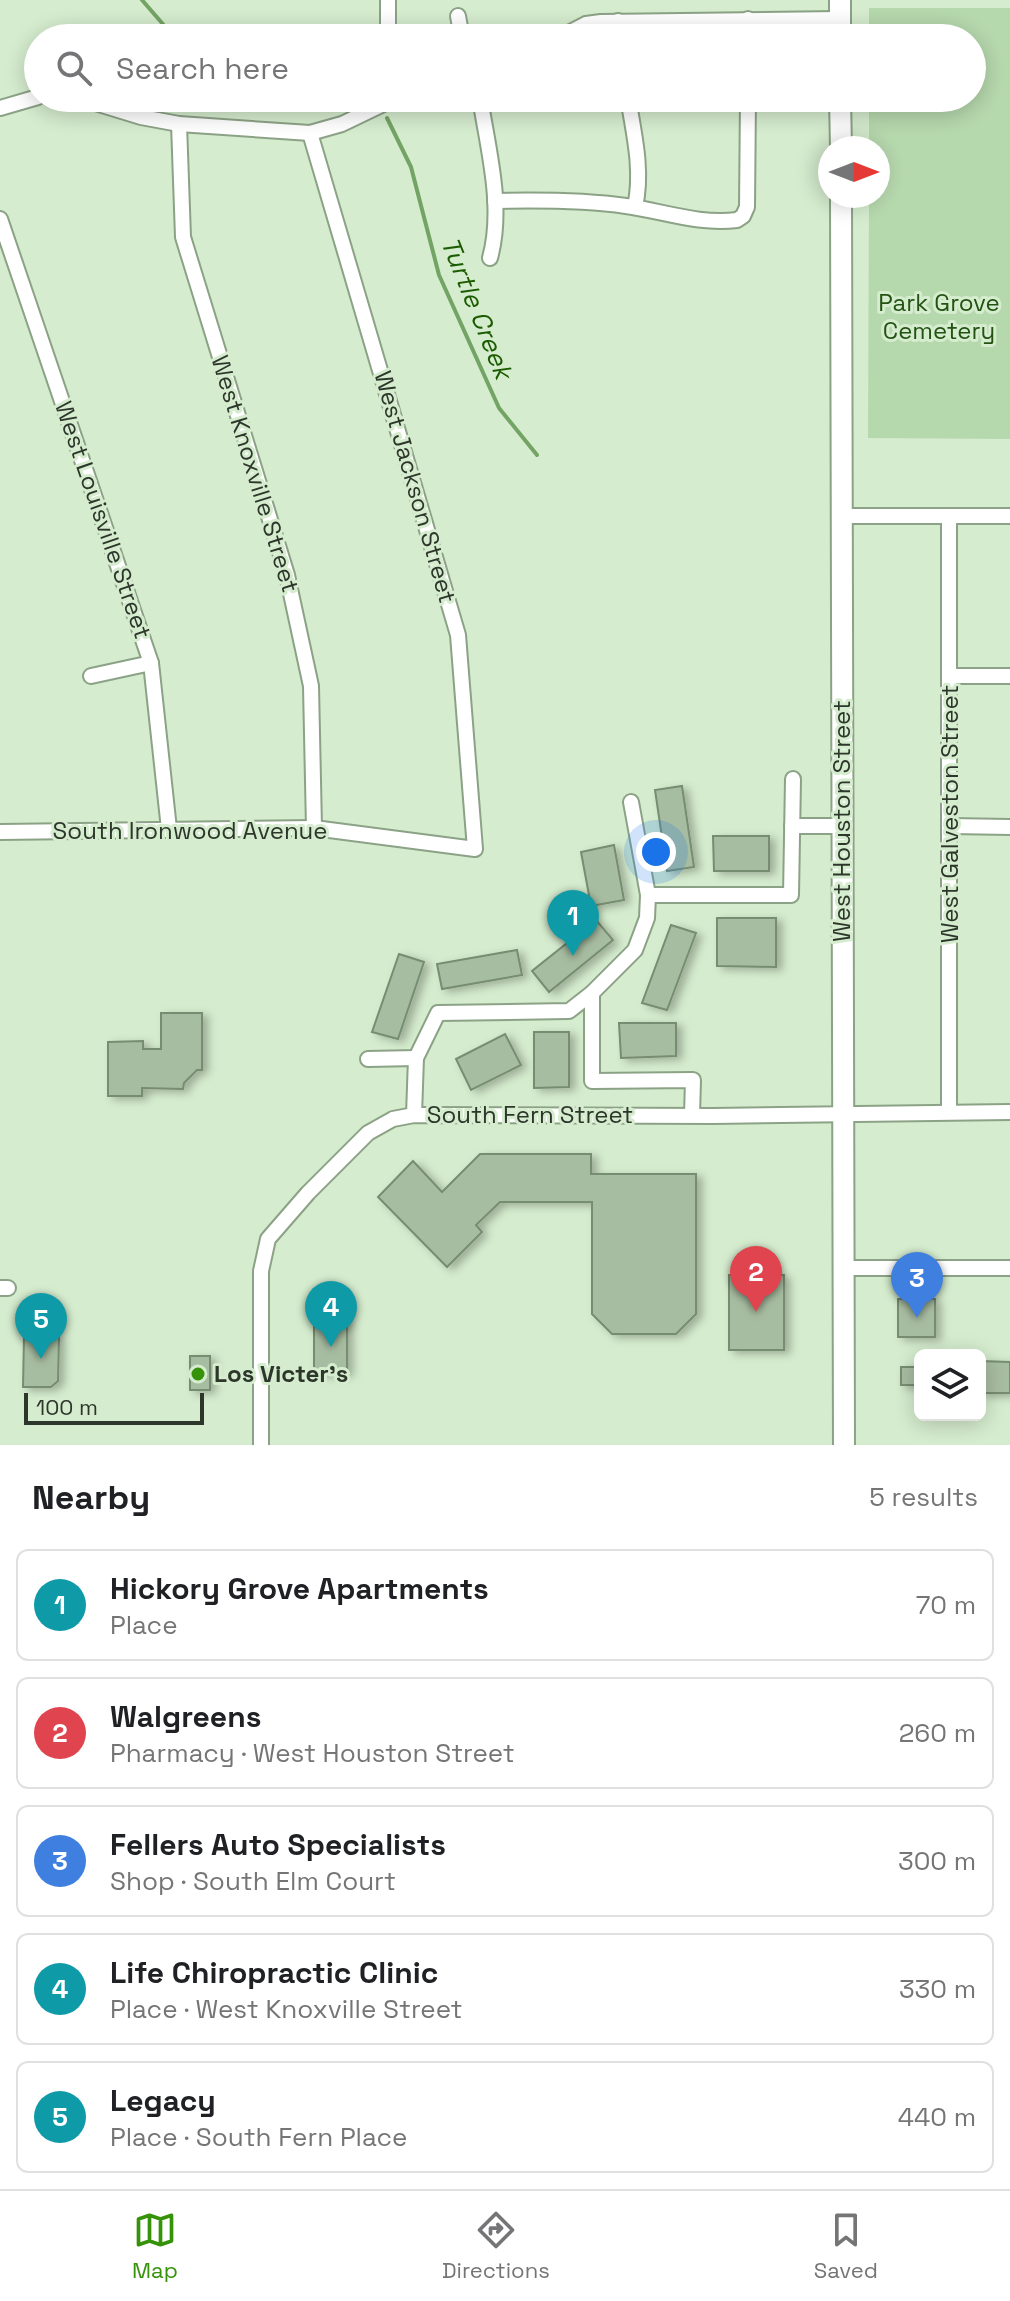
<!DOCTYPE html>
<html lang="en">
<head>
<meta charset="utf-8">
<style>
  :root { --surface:#fff; --page:#f2f2f2; --text:#202124; --muted:#757577; --line:#e0e0e0; --accent:#369208 }
  body { margin:0; font-family:"Space Grotesk",sans-serif; background:var(--page); color:var(--text) }
  .controls { position:absolute; right:24px; bottom:24px; display:grid; overflow:hidden; border-radius:12px; box-shadow:0 4px 20px #0003 }
  .controls button { width:72px; height:72px; display:grid; place-items:center; padding:0; border:0; border-bottom:2px solid var(--line); background:var(--surface); color:var(--text); font:40px sans-serif }
  .compass { position:absolute; left:818px; top:136px; width:72px; height:72px; border-radius:50%; background:var(--surface); box-shadow:0 4px 20px #0003; rotate:90deg }
  .scale { position:absolute; left:24px; bottom:20px; width:180px; box-sizing:border-box; padding-left:8px; border:4px solid #2d362b; border-top:0; font-size:22px; line-height:28px; white-space:nowrap; color:#2d362b; -webkit-text-stroke:6px #d5ecce; paint-order:stroke }
  .you { position:absolute; left:656px; top:852px; width:28px; height:28px; margin:-20px; border:6px solid #fff; border-radius:50%; background:#1a73e8; box-shadow:0 0 0 12px #1a73e833 }
  .badge { display:grid; place-items:center; width:52px; height:52px; border-radius:50%; background:var(--accent); color:#fff; font-size:26px; font-weight:700 }
  .pin { position:absolute; translate:-50% -66px; filter:drop-shadow(0 2px 4px #0008) }
  .pin::after { content:''; position:absolute; top:42px; width:28px; height:24px; background:inherit; clip-path:polygon(0 0,100% 0,50% 100%) }
  .list { margin:0; padding:0; list-style:none }
  h2 { display:flex; justify-content:space-between; align-items:center; height:104px; margin:0; padding:0 32px; font-size:34px }
  h2 small { font-size:26px; font-weight:400; color:var(--muted) }
  .list li { display:grid; grid-template-columns:52px 1fr auto; gap:24px; align-items:center; box-sizing:border-box; height:112px; margin:0 16px 16px; padding:0 16px; border:2px solid var(--line); border-radius:12px }
  .list b { display:block; font-size:30px; white-space:nowrap }
  .list p { margin:0; font-size:26px; white-space:nowrap; color:var(--muted) }
  .list em { font-size:26px; font-style:normal; color:var(--muted) }
  .icon { flex:none; width:44px; height:44px; fill:none; stroke:currentColor; stroke-width:2; stroke-linecap:round; stroke-linejoin:round }
  .map { position:relative; flex:none; width:1010px; height:1445px; overflow:hidden }
  .search { position:absolute; background:var(--surface); box-shadow:0 4px 20px #0003; left:24px; right:24px; top:24px; height:88px; display:flex; align-items:center; gap:20px; box-sizing:border-box; padding:0 28px; border-radius:44px; color:var(--muted); font-size:30px }
  .sheet { height:744px; background:var(--surface) }
  nav { display:flex; justify-content:space-around; align-items:center; box-sizing:border-box; height:112px; border-top:2px solid var(--line); background:var(--surface); font-size:22px; color:var(--muted) }
  nav a { display:grid; justify-items:center; gap:4px }
  nav .on { color:var(--accent) }
  .map>svg:first-child { display:block }
  .green { fill:#b6d8ad }
  .lines { fill:none; stroke-linecap:round; stroke-linejoin:round }
  .stream { stroke:#73a465; stroke-width:4 }
  .building { fill:#a7bda1; stroke:#778d71; stroke-width:2; filter:url(#shadow) }
  .street-casing { stroke:#8ca286; stroke-width:18 }
  .secondary-casing { stroke:#8ca286; stroke-width:24 }
  .street { stroke:#fff; stroke-width:14 }
  .secondary { stroke:#fff; stroke-width:20 }
  .poi-dot { fill:#369208; stroke:#d5ecce; stroke-width:3 }
  .labels { text-anchor:middle; stroke-width:6; stroke-linejoin:round; paint-order:stroke }
  .park-label { font-size:24px; fill:#235313; stroke:#d5ecce }
  .street-label { font-size:24px; fill:#2d362b; stroke:#d5ecce }
  .poi-label { font-size:24px; font-weight:bold; fill:#2d362b; stroke:#d5ecce; text-anchor:start }
  .water-label { font-size:26px; font-style:italic; fill:#1c5c00; stroke:#d5ecce }
</style>
</head>
<body>
<div class="map">
<svg width="1010" height="1445" viewBox="0 0 1010 1445">
  <defs>
    <filter id="shadow"><feDropShadow dx="5.5" dy="3" stdDeviation="4" flood-color="#0004"/></filter>
  </defs>
  <rect width="100%" height="100%" fill="#d5ecce"/>
  <!-- green -->
  <path class="green" d="M869,8H1010V439L868,438L869,196H878V148H869V98H972V38H869Z"/>
  <g class="lines">
    <!-- stream -->
    <g class="stream">
      <path d="M142,0L168,30L319,27C330,28 338,29 345,38"/>
      <path d="M387,118L411,167L439,275L499,408L537,455"/>
    </g>
  </g>
  <!-- building -->
  <g class="building">
    <path d="M682,786L694,867L667,871L655,790Z"/>
    <path d="M713,836H769V871H714Z"/>
    <path d="M614,845L624,900L591,906L581,852Z"/>
    <path d="M717,918H776V967L717,966Z"/>
    <path d="M596,920L613,940L549,992L532,971Z"/>
    <path d="M671,925L696,933L667,1010L642,1003Z"/>
    <path d="M517,950L522,975L442,989L437,964Z"/>
    <path d="M399,954L424,962L398,1039L372,1032Z"/>
    <path d="M161,1013H202V1070H197L184,1083L183,1089L142,1088V1096H108V1042L143,1041V1049H161Z"/>
    <path d="M619,1023H676V1056L621,1058Z"/>
    <path d="M534,1032H569V1087L534,1088Z"/>
    <path d="M505,1034L521,1065L471,1090L456,1059Z"/>
    <path d="M480,1154H591V1174H696V1314L676,1334H612L592,1314V1202H500L476,1225L482,1232L447,1267L378,1197L413,1161L442,1192Z"/>
    <rect x="729" y="1275" width="55" height="75"/>
    <rect x="898" y="1299" width="37" height="38"/>
    <rect x="314" y="1320" width="33" height="53"/>
    <path d="M24,1336L59,1337L58,1381L51,1387H23Z"/>
    <rect x="190" y="1356" width="20" height="34"/>
    <path d="M980,1361L1010,1362V1393H980Z"/>
    <rect x="901" y="1367" width="19" height="18"/>
  </g>
  <g class="lines">
    <defs>
      <g id="street">
        <path d="M388,0V38"/>
        <path d="M458,16L462,38"/>
        <path d="M618,21L619,38"/>
        <path d="M559,38L586,24L601,22L840,19"/>
        <path d="M748,38V19"/>
        <path d="M79,98L141,117L179,124L310,133L342,124L396,98"/>
        <path d="M480,98C488,149 504,207 490,258"/>
        <path d="M628,98C634,134 643,171 635,207"/>
        <path d="M0,108L38,97"/>
        <path d="M179,124L183,237L287,575L311,686L314,828"/>
        <path d="M495,201C539,200 583,200 626,206C663,211 699,225 737,220L743,216L747,207L748,98"/>
        <path d="M0,219L151,663L169,829"/>
        <path d="M842,516H1010"/>
        <path d="M91,676L151,663"/>
        <path d="M950,676H1010"/>
        <path d="M631,802L648,895H791L793,779"/>
        <path d="M792,826H842"/>
        <path d="M950,826L1010,827"/>
        <path d="M0,832L314,828L475,849L458,635L310,133"/>
        <path d="M592,993V1081L693,1080L692,1115"/>
        <path d="M368,1059L416,1058"/>
        <path d="M949,1112V516"/>
        <path d="M414,1115L416,1058L438,1013L569,1011L592,993L635,950L647,918L648,895"/>
        <path d="M843,1268H1010"/>
        <path d="M0,1288H8"/>
        <path d="M261,1445V1271L268,1239L308,1193L368,1133L393,1119L414,1115L713,1116L1010,1112"/>
      </g>
      <g id="secondary">
        <path d="M840,0V38"/>
        <path d="M840,98L841,148"/>
        <path d="M841,196L844,1445"/>
      </g>
    </defs>
    <!-- street casing -->
    <use href="#street" class="street-casing"/>
    <!-- secondary casing -->
    <use href="#secondary" class="secondary-casing"/>
    <!-- street -->
    <use href="#street" class="street"/>
    <!-- secondary -->
    <use href="#secondary" class="secondary"/>
  </g>
  <!-- markers -->
  <circle class="poi-dot" cx="198" cy="1374" r="8"/>
  <g class="labels">
    <!-- park labels -->
    <g class="park-label">
      <text x="939" y="311">Park Grove<tspan x="939" dy="28">Cemetery</tspan></text>
    </g>
    <!-- street labels -->
    <g class="street-label">
      <text transform="translate(255 474) rotate(73)" y="8">West Knoxville Street</text>
      <text transform="translate(415 487) rotate(74)" y="8">West Jackson Street</text>
      <text transform="translate(103 520) rotate(71)" y="8">West Louisville Street</text>
      <text transform="translate(950 814) rotate(-90)" y="8">West Galveston Street</text>
      <text transform="translate(842 821) rotate(-90)" y="8">West Houston Street</text>
      <text x="190" y="839">South Ironwood Avenue</text>
      <text x="530" y="1123">South Fern Street</text>
    </g>
    <!-- poi labels -->
    <g class="poi-label">
      <text x="214" y="1382">Los Victer's</text>
    </g>
    <!-- water labels -->
    <g class="water-label">
      <text transform="translate(477 308) rotate(68)" y="9">Turtle Creek</text>
    </g>
  </g>
</svg>
<div class="controls">
<button><svg class="icon" aria-label="layers" viewBox="0 0 24 24"><path d="M12 4l9 5-9 5-9-5zM3 14l9 5 9-5"/></svg></button>
</div>
<svg class="compass" viewBox="-18 -18 36 36"><path d="M0-13l5 13h-10z" fill="#e53935"/><path d="M0 13l5-13h-10z" fill="#757577"/></svg>
<div class="scale">100 m</div>
<div class="you"></div>
<div class="pin badge" style="left:573px;top:956px;background:#0f9aa8">1</div>
<div class="pin badge" style="left:756px;top:1312px;background:#e0444e">2</div>
<div class="pin badge" style="left:917px;top:1318px;background:#3f7fe0">3</div>
<div class="pin badge" style="left:331px;top:1347px;background:#0f9aa8">4</div>
<div class="pin badge" style="left:41px;top:1359px;background:#0f9aa8">5</div>
<div class="search"><svg class="icon" aria-label="search" viewBox="0 0 24 24"><circle cx="10" cy="10" r="6"/><path d="M15 15l6 6"/></svg>Search here</div>
</div>
<section class="sheet">
<h2>Nearby<small>5 results</small></h2>
<ul class="list">
<li><span class="badge" style="background:#0f9aa8">1</span><div><b>Hickory Grove Apartments</b><p>Place</p></div><em>70 m</em></li>
<li><span class="badge" style="background:#e0444e">2</span><div><b>Walgreens</b><p>Pharmacy · West Houston Street</p></div><em>260 m</em></li>
<li><span class="badge" style="background:#3f7fe0">3</span><div><b>Fellers Auto Specialists</b><p>Shop · South Elm Court</p></div><em>300 m</em></li>
<li><span class="badge" style="background:#0f9aa8">4</span><div><b>Life Chiropractic Clinic</b><p>Place · West Knoxville Street</p></div><em>330 m</em></li>
<li><span class="badge" style="background:#0f9aa8">5</span><div><b>Legacy</b><p>Place · South Fern Place</p></div><em>440 m</em></li>
</ul>
</section>
<nav>
<a class="on"><svg class="icon" aria-label="map" viewBox="0 0 24 24"><path d="M3 6l6-2 6 2 6-2v14l-6 2-6-2-6 2zM9 4v14M15 6v14"/></svg>Map</a>
<a><svg class="icon" aria-label="directions" viewBox="0 0 24 24"><path d="M12 3l9 9-9 9-9-9zM9 14v-3h6M13 9l2 2-2 2"/></svg>Directions</a>
<a><svg class="icon" aria-label="saved" viewBox="0 0 24 24"><path d="M7 4h10v16l-5-4-5 4z"/></svg>Saved</a>
</nav>
</body>
</html>
